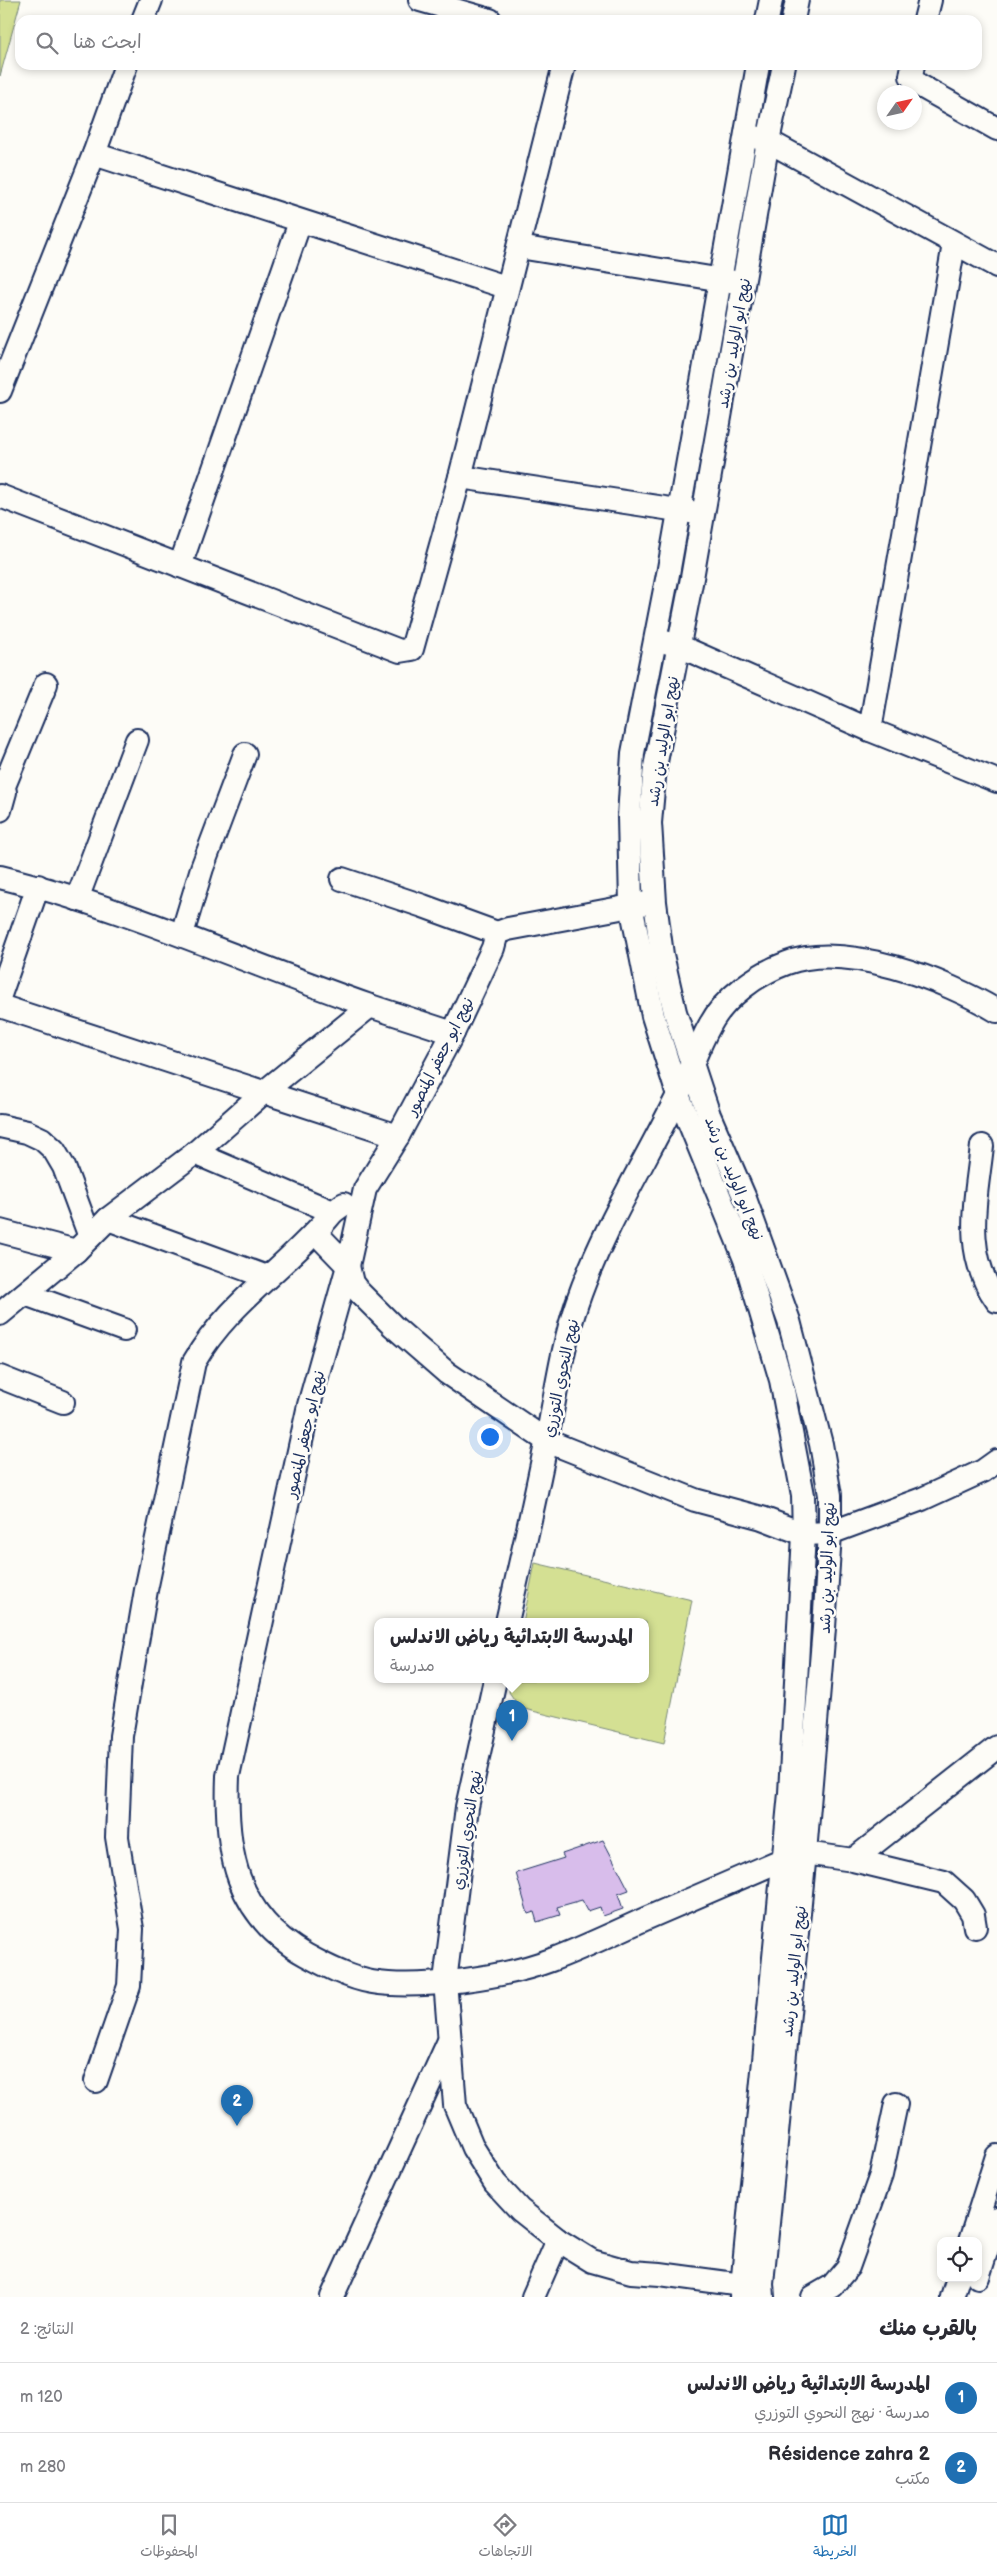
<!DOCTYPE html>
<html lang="ar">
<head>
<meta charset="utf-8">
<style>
  :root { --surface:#fff; --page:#f7f7f7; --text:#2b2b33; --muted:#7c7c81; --line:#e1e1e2; --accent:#1f6fb2 }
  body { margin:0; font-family:"Balsamiq Sans","Playpen Sans Arabic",sans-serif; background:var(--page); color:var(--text); direction:rtl }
  .controls { position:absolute; right:15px; bottom:15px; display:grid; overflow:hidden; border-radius:10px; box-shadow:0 2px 8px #0003 }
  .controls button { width:45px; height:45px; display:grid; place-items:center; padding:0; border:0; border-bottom:1px solid var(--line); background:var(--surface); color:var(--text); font:25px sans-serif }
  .compass { position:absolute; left:877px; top:85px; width:45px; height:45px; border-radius:50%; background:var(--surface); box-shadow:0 2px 8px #0003; rotate:56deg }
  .you { position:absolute; left:489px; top:1436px; width:18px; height:18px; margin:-12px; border:4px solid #fff; border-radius:50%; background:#1a73e8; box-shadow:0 0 0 8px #1a73e833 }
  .badge { display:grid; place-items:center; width:32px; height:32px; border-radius:50%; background:var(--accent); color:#fff; font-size:16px; font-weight:700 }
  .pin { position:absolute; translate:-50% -41px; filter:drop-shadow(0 1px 2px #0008) }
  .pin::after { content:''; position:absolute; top:26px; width:18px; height:15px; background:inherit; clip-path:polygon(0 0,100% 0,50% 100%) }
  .popup { position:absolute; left:374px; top:1618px; width:275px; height:65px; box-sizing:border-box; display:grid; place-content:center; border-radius:10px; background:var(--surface); filter:drop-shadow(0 1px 4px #0005); font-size:16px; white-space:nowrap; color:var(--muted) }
  .popup b { font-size:19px; color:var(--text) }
  .popup::after { content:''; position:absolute; left:50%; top:100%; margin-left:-10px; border:10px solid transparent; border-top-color:var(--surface) }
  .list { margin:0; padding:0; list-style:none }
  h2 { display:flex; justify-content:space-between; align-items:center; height:65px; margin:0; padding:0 20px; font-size:21px }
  h2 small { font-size:16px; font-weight:400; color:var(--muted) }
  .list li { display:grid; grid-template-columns:32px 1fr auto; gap:15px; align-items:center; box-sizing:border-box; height:70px; padding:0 20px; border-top:1px solid var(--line) }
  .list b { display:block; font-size:19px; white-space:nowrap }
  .list p { margin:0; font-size:16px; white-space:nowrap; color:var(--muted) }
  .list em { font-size:16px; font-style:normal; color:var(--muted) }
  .icon { flex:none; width:28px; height:28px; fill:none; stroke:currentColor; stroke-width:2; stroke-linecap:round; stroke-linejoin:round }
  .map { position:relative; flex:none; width:997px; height:2297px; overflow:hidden; direction:ltr }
  .search { position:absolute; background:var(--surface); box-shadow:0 2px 8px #0003; left:15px; right:15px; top:15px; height:55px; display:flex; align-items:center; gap:12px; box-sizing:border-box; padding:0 18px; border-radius:15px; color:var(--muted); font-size:19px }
  .sheet { height:205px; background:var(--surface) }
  nav { display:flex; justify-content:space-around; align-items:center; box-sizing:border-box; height:70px; border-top:1px solid var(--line); background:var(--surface); font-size:14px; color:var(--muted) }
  nav a { display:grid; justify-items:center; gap:2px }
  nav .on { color:var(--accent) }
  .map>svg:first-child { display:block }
  .green { fill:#d4e093; stroke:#788878 }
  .building { fill:#d8bdeb; stroke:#1b2f5e }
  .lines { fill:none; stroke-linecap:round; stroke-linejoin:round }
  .minor-casing { stroke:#1b2f5e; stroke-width:26 }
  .minor { stroke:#fdfcf7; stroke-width:22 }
  .labels { text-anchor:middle; stroke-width:5; stroke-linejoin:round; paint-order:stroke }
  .street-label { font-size:16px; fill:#1b2f5e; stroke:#fdfcf7 }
</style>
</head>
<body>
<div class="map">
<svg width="997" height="2297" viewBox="0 0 997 2297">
  <rect width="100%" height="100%" fill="#fdfcf7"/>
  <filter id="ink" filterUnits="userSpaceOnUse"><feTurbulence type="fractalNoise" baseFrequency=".02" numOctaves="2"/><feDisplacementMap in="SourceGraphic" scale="10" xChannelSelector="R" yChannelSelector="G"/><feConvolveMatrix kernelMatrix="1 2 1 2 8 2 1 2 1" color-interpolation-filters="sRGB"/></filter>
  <g filter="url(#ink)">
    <!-- green -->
    <g class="green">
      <path d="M0,0H21L0,76Z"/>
      <path d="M535,1563L692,1600L664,1743L520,1708L509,1692L511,1680H646V1622H523Z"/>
    </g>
    <!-- building -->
    <path class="building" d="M603,1840L629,1890L618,1894L623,1909L603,1916L600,1907L588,1911L582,1900L557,1907L560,1915L537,1922L534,1912L528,1914L516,1873L564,1858L562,1854Z"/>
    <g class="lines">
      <defs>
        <g id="minor">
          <path d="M420,0L490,20"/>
          <path d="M143,20L151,0"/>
          <path d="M767,20L771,0"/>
          <path d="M793,20L797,0"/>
          <path d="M925,20L930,0"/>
          <path d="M913,65L911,76L917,84L997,129"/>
          <path d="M755,137L768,141L997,266"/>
          <path d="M94,154L506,287"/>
          <path d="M519,247L735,282"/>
          <path d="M0,391L94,154L126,65"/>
          <path d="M460,477L691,512"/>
          <path d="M0,496L400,651L412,649L460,477L564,65"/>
          <path d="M180,566L300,222"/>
          <path d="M665,642L679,646L870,730L997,781"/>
          <path d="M870,730L954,244"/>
          <path d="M0,782L5,792L0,810"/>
          <path d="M4,786L46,684"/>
          <path d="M0,877C127,908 246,963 370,1006C397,1015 425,1024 453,1033"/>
          <path d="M342,879L423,906L497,933"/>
          <path d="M77,899L137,740"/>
          <path d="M647,903L508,929L497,933L493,948L453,1033L398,1136L365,1189L348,1266L309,1405L228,1776C225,1850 235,1915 306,1955C326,1966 349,1978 372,1982C420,1990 506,1977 551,1960C583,1948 614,1933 645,1919C691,1899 737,1879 784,1859L805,1853L853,1860L944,1882L964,1900L973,1915L975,1927"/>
          <path d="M182,934L202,868L245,754"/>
          <path d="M0,995L38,886"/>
          <path d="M0,1006L398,1136"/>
          <path d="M0,1126L27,1132L42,1139L54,1150L64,1167L90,1237"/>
          <path d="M982,1146C976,1201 962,1253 997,1301"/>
          <path d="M195,1153L333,1212L344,1204"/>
          <path d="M108,1219L267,1277"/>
          <path d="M0,1231L76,1251"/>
          <path d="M316,1233L348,1266L352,1283L359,1292L393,1326L447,1373L547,1441L695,1500L762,1518L804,1534L830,1533L922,1499L983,1471L997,1461"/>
          <path d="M25,1294L124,1330"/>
          <path d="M0,1314L76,1251L108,1219L195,1153L264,1092L370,1006"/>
          <path d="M0,1377L63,1402"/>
          <path d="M507,1622C521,1561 535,1500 547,1439C556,1393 562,1347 577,1303C602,1230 644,1164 678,1095C690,1072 697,1048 710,1025C725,997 757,974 787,963C845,941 946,980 997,1011"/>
          <path d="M495,1680L467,1807L445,1981L455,2105L473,2148L495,2183L520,2210L558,2240L592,2261L631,2272L660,2274L742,2285L758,2284"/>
          <path d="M853,1860L997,1747"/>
          <path d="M96,2081L129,1986L132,1929L117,1837L121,1736L146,1590L194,1362C228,1302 290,1265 333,1212"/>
          <path d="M970,2241L997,2156"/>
          <path d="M978,2277L997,2218"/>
          <path d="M332,2297L448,2043"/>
          <path d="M533,2297L558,2240"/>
          <path d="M741,2297L790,1793L804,1534L803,1495L781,1380L745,1259L678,1095L653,1016L631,905L629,817L633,753L668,574L758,65"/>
          <path d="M763,2297L762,2283L805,1853L824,1628L830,1533V1495L821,1444L789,1321L744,1196L709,1115L675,1012L662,955L655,902L650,823L655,767L692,578L768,141L784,65"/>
          <path d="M813,2297L832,2286L848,2267L881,2175L896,2104"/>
          <path d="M952,2297L958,2278"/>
        </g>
      </defs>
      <!-- minor casing -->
      <use href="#minor" class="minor-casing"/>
      <!-- minor -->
      <use href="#minor" class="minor"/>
    </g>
  </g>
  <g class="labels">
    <!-- street labels -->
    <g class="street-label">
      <text transform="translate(733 343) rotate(-80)" y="6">نهج ابو الوليد بن رشد</text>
      <text transform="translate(662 741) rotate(-81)" y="6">نهج ابو الوليد بن رشد</text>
      <text transform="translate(439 1056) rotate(-63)" y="6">نهج ابو جعفر المنصور</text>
      <text transform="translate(735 1178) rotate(68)" y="6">نهج ابو الوليد بن رشد</text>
      <text transform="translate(560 1378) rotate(-78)" y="6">نهج النحوي التوزري</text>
      <text transform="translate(304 1434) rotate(-77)" y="6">نهج ابو جعفر المنصور</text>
      <text transform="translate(826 1568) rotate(-88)" y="6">نهج ابو الوليد بن رشد</text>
      <text transform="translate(466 1830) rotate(-81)" y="6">نهج النحوي التوزري</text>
      <text transform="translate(793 1971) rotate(-84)" y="6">نهج ابو الوليد بن رشد</text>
    </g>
  </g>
</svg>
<div class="controls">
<button><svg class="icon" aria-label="locate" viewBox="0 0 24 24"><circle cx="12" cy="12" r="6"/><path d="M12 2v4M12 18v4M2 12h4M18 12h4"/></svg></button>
</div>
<svg class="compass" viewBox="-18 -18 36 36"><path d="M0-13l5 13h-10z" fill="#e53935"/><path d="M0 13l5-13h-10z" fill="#7c7c81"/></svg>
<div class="you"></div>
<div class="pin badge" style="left:512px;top:1741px">1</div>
<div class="popup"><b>المدرسة الابتدائية رياض الاندلس</b>مدرسة</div>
<div class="pin badge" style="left:237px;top:2126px">2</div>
<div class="search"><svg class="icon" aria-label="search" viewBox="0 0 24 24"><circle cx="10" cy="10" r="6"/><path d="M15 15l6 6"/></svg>ابحث هنا</div>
</div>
<section class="sheet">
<h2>بالقرب منك<small>النتائج: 2</small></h2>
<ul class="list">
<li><span class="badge">1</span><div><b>المدرسة الابتدائية رياض الاندلس</b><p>مدرسة · نهج النحوي التوزري</p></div><em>120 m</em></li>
<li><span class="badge">2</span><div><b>Résidence zahra 2</b><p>مكتب</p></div><em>280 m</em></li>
</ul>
</section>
<nav>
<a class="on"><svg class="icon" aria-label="map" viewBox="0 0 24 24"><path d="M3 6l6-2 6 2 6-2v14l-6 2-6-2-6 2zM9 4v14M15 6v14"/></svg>الخريطة</a>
<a><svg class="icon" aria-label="directions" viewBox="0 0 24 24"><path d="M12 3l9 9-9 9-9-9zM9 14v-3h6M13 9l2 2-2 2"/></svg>الاتجاهات</a>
<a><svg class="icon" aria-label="saved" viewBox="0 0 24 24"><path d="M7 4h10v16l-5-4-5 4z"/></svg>المحفوظات</a>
</nav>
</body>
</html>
